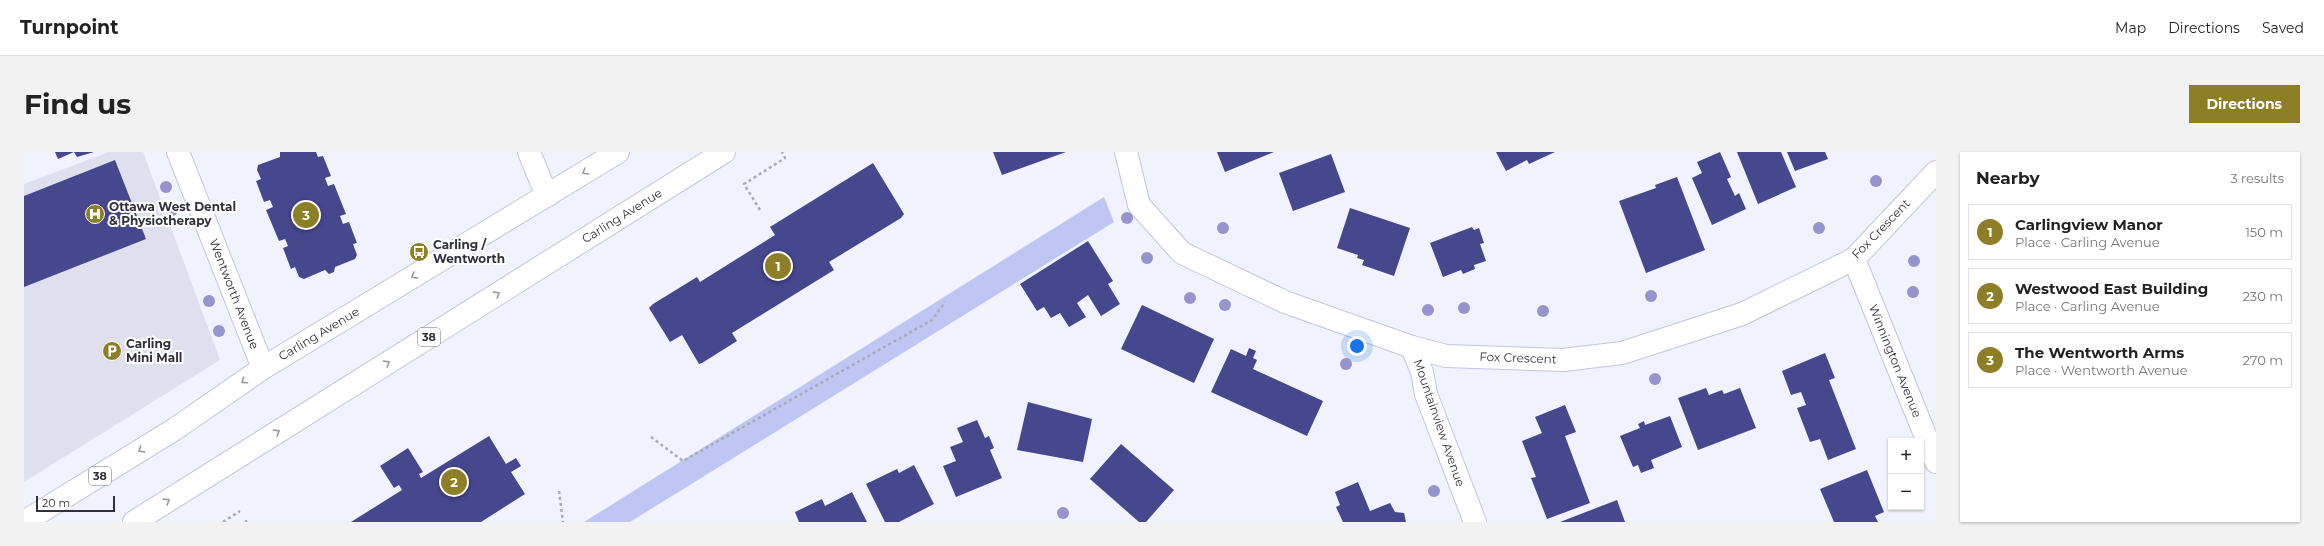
<!DOCTYPE html>
<html lang="en">
<head>
<meta charset="utf-8">
<style>
  :root { --surface:#fff; --page:#f2f2f2; --text:#222; --muted:#767676; --line:#e0e0e0; --accent:#8d7f26 }
  body { margin:0; font-family:Montserrat,sans-serif; background:var(--page); color:var(--text) }
  .controls { position:absolute; right:12px; bottom:12px; display:grid; overflow:hidden; border-radius:0px; box-shadow:0 1px 3px #0004 }
  .controls button { width:36px; height:36px; display:grid; place-items:center; padding:0; border:0; border-bottom:1px solid var(--line); background:var(--surface); color:var(--text); font:20px sans-serif }
  .scale { position:absolute; left:12px; bottom:10px; width:79px; box-sizing:border-box; padding-left:4px; border:2px solid #2f303b; border-top:0; font-size:11px; line-height:14px; white-space:nowrap; color:#2f303b; -webkit-text-stroke:3px #fff; paint-order:stroke }
  .you { position:absolute; left:1333px; top:194px; width:14px; height:14px; margin:-10px; border:3px solid #fff; border-radius:50%; background:#1a73e8; box-shadow:0 0 0 6px #1a73e833 }
  .badge { display:grid; place-items:center; width:26px; height:26px; border-radius:50%; background:var(--accent); color:#fff; font-size:13px; font-weight:700 }
  .pin { position:absolute; translate:-50% -50%; border:2px solid #fff; box-shadow:0 1px 4px #0006 }
  .list { margin:0; padding:0; list-style:none }
  h2 { display:flex; justify-content:space-between; align-items:center; height:52px; margin:0; padding:0 16px; font-size:17px }
  h2 small { font-size:13px; font-weight:400; color:var(--muted) }
  .list li { display:grid; grid-template-columns:26px 1fr auto; gap:12px; align-items:center; box-sizing:border-box; height:56px; margin:0 8px 8px; padding:0 8px; border:1px solid var(--line); border-radius:0px }
  .list b { display:block; font-size:15px; white-space:nowrap }
  .list p { margin:0; font-size:13px; white-space:nowrap; color:var(--muted) }
  .list em { font-size:13px; font-style:normal; color:var(--muted) }
  .map { position:relative; flex:none; width:1912px; height:370px; overflow:hidden; border-radius:0px }
  header { display:flex; align-items:center; gap:24px; box-sizing:border-box; height:56px; padding:0 20px; background:var(--surface); border-bottom:1px solid var(--line) }
  header strong { font-size:19px }
  nav { display:flex; gap:22px; margin-inline-start:auto; font-size:14px }
  .intro { display:flex; align-items:center; justify-content:space-between; box-sizing:border-box; height:96px; padding:0 24px }
  h1 { margin:0; font-size:28px }
  .button { padding:10px 18px; border-radius:0px; background:var(--accent); color:#fff; font-size:14px; font-weight:700 }
  main { display:flex; gap:24px; padding:0 24px }
  aside { flex:1; background:var(--surface); border-radius:0px; box-shadow:0 1px 3px #0004 }
  .map>svg:first-child { display:block }
  .built { fill:#dee0ee }
  .green { fill:#c0c5f3 }
  .building { fill:#47478e }
  .lines { fill:none; stroke-linecap:round; stroke-linejoin:round }
  .street-casing { stroke:#c2c5e0; stroke-width:24 }
  .primary-casing { stroke:#c2c5e0; stroke-width:24 }
  .path { stroke:#a9aab5; stroke-width:2.5; stroke-dasharray:3 3; stroke-linecap:butt }
  .street { stroke:#fff; stroke-width:22 }
  .primary { stroke:#fff; stroke-width:22 }
  .tree { fill:#9594cc }
  .oneway { stroke:#97989d }
  .labels { text-anchor:middle; stroke-width:4; stroke-linejoin:round; paint-order:stroke }
  .shield { fill:#fff; stroke:#6d6e76; stroke-width:1 }
  .shield-label { font-size:11px; font-weight:bold; fill:#2f303b }
  .poi-label { font-size:12px; font-weight:bold; fill:#2f303b; stroke:#fff; text-anchor:start }
  .street-label { font-size:12px; fill:#2f303b; stroke:#fff }
</style>
</head>
<body>
<header>
<strong>Turnpoint</strong>
<nav><a>Map</a><a>Directions</a><a>Saved</a></nav>
</header>
<div class="intro"><h1>Find us</h1><a class="button">Directions</a></div>
<main>
<div class="map">
<svg width="1912" height="370" viewBox="0 0 1912 370">
  <rect width="100%" height="100%" fill="#f0f2fd"/>
  <!-- built -->
  <path class="built" d="M85,0H119L196,208L0,330V32Z"/>
  <!-- green -->
  <path class="green" d="M1080,45L1090,70L606,370H560Z"/>
  <!-- building -->
  <g class="building">
    <path d="M31,0H50L34,7Z"/>
    <path d="M50,0H70L53,5Z"/>
    <path d="M256,0H292L294,5L299,4L307,24L301,26L304,34L310,32L322,62L316,64L319,72L325,70L333,91L329,92L333,103L331,107L311,115L310,120L305,122L301,118L280,127L275,125L271,115L267,117L259,96L264,94L261,87L255,89L242,58L249,55L246,48L240,50L232,29L237,27L233,18L234,13L256,5Z"/>
    <path d="M969,0H1042L978,23Z"/>
    <path d="M1193,0H1250L1201,20Z"/>
    <path d="M1472,0H1531L1505,12L1503,8L1482,19Z"/>
    <path d="M1696,0L1707,25L1703,27L1711,44L1715,41L1722,57L1688,73L1668,26L1678,21L1673,10Z"/>
    <path d="M1713,0H1757L1772,35L1734,52Z"/>
    <path d="M1763,0H1801L1804,7L1771,19Z"/>
    <path d="M1307,2L1321,40L1269,59L1255,21Z"/>
    <path d="M91,8L122,87L0,135V44Z"/>
    <path d="M849,11L880,62L877,66L805,110L810,118L708,181L713,189L678,211L675,212L658,183L646,190L625,156L629,152L673,125L676,130L751,83L746,75Z"/>
    <path d="M1653,25L1681,98L1622,121L1595,49L1632,36L1631,33Z"/>
    <path d="M1326,56L1386,76L1370,124L1338,113L1340,108L1333,106L1334,103L1313,96Z"/>
    <path d="M1448,75L1450,78L1455,76L1460,91L1456,92L1462,109L1450,113L1451,117L1439,122L1437,118L1419,125L1406,91Z"/>
    <path d="M1064,89L1089,129L1084,132L1096,152L1077,164L1064,143L1053,151L1062,165L1045,175L1036,161L1027,166L1020,155L1013,159L996,132Z"/>
    <path d="M1118,153L1190,187L1170,231L1097,197Z"/>
    <path d="M1225,196L1232,199L1229,206L1233,208L1229,217L1299,249L1283,284L1187,240L1207,197L1222,204Z"/>
    <path d="M1801,201L1811,226L1805,228L1832,297L1804,308L1796,287L1786,290L1773,256L1782,253L1777,240L1767,243L1758,219Z"/>
    <path d="M1682,236L1685,243L1698,238L1700,242L1716,236L1732,276L1674,298L1654,246Z"/>
    <path d="M1004,250L1068,267L1059,310L993,298Z"/>
    <path d="M1541,253L1552,280L1541,284L1566,351L1523,367L1507,326L1512,325L1498,289L1518,281L1511,265Z"/>
    <path d="M1646,264L1658,295L1627,308L1630,316L1617,321L1614,313L1609,315L1596,284L1616,276L1614,272L1620,269L1621,273Z"/>
    <path d="M953,268L961,286L965,284L970,296L966,298L978,326L932,345L919,314L932,309L926,295L939,290L933,276Z"/>
    <path d="M465,284L482,312L492,306L497,314L487,320L501,342L457,370H327L378,338L375,333L370,336L356,314L384,296L399,320L395,322L397,326Z"/>
    <path d="M1097,292L1150,338L1122,370H1115L1066,327Z"/>
    <path d="M890,313L910,352L875,370H861L842,332L873,317L875,321Z"/>
    <path d="M1843,318L1860,360L1851,364L1854,370H1810L1796,337Z"/>
    <path d="M1334,330L1346,359L1366,351L1371,360L1380,361L1382,370H1319L1312,355L1316,353L1311,340Z"/>
    <path d="M828,340L843,370H775L771,360L798,347L801,354Z"/>
    <path d="M1593,348L1601,370H1536Z"/>
  </g>
  <g class="lines">
    <defs>
      <g id="street">
        <path d="M154,0L239,216"/>
        <path d="M505,0L523,44"/>
        <path d="M1102,0L1115,53L1158,101L1261,150L1388,195L1422,204L1539,208L1598,201L1718,162L1830,107L1912,20"/>
        <path d="M1830,107L1912,310"/>
        <path d="M1388,195L1398,220L1402,242L1451,370"/>
      </g>
      <g id="primary">
        <path d="M0,370L151,277L239,216L594,0"/>
        <path d="M110,370L700,0"/>
      </g>
    </defs>
    <!-- street casing -->
    <use href="#street" class="street-casing"/>
    <!-- primary casing -->
    <use href="#primary" class="primary-casing"/>
    <!-- path -->
    <g class="path">
      <path d="M736,58L720,32L761,6L758,0"/>
      <path d="M627,285L659,309L908,168L921,150"/>
      <path d="M535,339L539,370"/>
      <path d="M199,370L216,359"/>
      <path d="M222,370V368"/>
    </g>
    <!-- street -->
    <use href="#street" class="street"/>
    <!-- primary -->
    <use href="#primary" class="primary"/>
  </g>
  <!-- trees -->
  <g class="tree">
    <circle cx="1852" cy="29" r="6"/>
    <circle cx="142" cy="35" r="6"/>
    <circle cx="148" cy="58" r="6"/>
    <circle cx="1103" cy="66" r="6"/>
    <circle cx="1199" cy="76" r="6"/>
    <circle cx="1795" cy="76" r="6"/>
    <circle cx="1123" cy="106" r="6"/>
    <circle cx="1890" cy="109" r="6"/>
    <circle cx="1889" cy="140" r="6"/>
    <circle cx="1627" cy="144" r="6"/>
    <circle cx="1166" cy="146" r="6"/>
    <circle cx="185" cy="149" r="6"/>
    <circle cx="1201" cy="153" r="6"/>
    <circle cx="1440" cy="156" r="6"/>
    <circle cx="1404" cy="158" r="6"/>
    <circle cx="1519" cy="159" r="6"/>
    <circle cx="195" cy="179" r="6"/>
    <circle cx="1322" cy="212" r="6"/>
    <circle cx="1631" cy="227" r="6"/>
    <circle cx="1410" cy="339" r="6"/>
    <circle cx="1039" cy="361" r="6"/>
  </g>
  <!-- one-way arrows -->
  <defs><path id="oneway-chevron" d="M-2-3.5L2.5 0L-2 3.5" fill="none" stroke-width="1.6" stroke-linecap="round" stroke-linejoin="round"/></defs>
  <g class="oneway">
    <use href="#oneway-chevron" transform="translate(561 20) rotate(149)"/>
    <use href="#oneway-chevron" transform="translate(390 124) rotate(149)"/>
    <use href="#oneway-chevron" transform="translate(473 142) rotate(-32)"/>
    <use href="#oneway-chevron" transform="translate(363 211) rotate(-32)"/>
    <use href="#oneway-chevron" transform="translate(220 229) rotate(146)"/>
    <use href="#oneway-chevron" transform="translate(253 280) rotate(-32)"/>
    <use href="#oneway-chevron" transform="translate(117 298) rotate(148)"/>
    <use href="#oneway-chevron" transform="translate(143 349) rotate(-32)"/>
  </g>
  <!-- icons -->
  <defs>
    <symbol id="hospital-disc" viewBox="-11 -11 22 22"><circle r="9.5" fill="#8d7f26" stroke="#fff"/><path d="M-5-5h3v3.5h4V-5h3V5h-3V1.5h-4V5h-3Z" fill="#fff"/></symbol>
    <symbol id="bus-disc" viewBox="-11 -11 22 22"><circle r="9.5" fill="#8d7f26" stroke="#fff"/><path d="M-5-6H5V4H4V6H2V4H-2V6H-4V4H-5ZM-3.5-4V0h7V-4ZM-3.5 1.2v1.5H-2V1.2ZM2 1.2v1.5H3.5V1.2Z" fill="#fff"/></symbol>
    <symbol id="parking-disc" viewBox="-11 -11 22 22"><circle r="9.5" fill="#8d7f26" stroke="#fff"/><path d="M-3.5-5.5H1a3.5 3.5 0 0 1 0 7H-1V5.5H-3.5ZM-1-3.4V-.6H.8a1.4 1.4 0 0 0 0-2.8Z" fill="#fff"/></symbol>
  </defs>
  <g fill-rule="evenodd">
    <use href="#hospital-disc" x="60" y="51" width="22" height="22"/>
    <use href="#bus-disc" x="384" y="89" width="22" height="22"/>
    <use href="#parking-disc" x="77" y="188" width="22" height="22"/>
  </g>
  <g class="labels">
    <!-- shield labels -->
    <g class="shield">
      <rect x="394" y="176" width="22" height="18" rx="3"/>
      <rect x="65" y="315" width="22" height="18" rx="3"/>
    </g>
    <g class="shield-label">
      <text x="405" y="189">38</text>
      <text x="76" y="328">38</text>
    </g>
    <!-- poi labels -->
    <g class="poi-label">
      <text x="85" y="59">Ottawa West Dental<tspan x="85" dy="14">&amp; Physiotherapy</tspan></text>
      <text x="409" y="97">Carling /<tspan x="409" dy="14">Wentworth</tspan></text>
      <text x="102" y="196">Carling<tspan x="102" dy="14">Mini Mall</tspan></text>
    </g>
    <!-- street labels -->
    <g class="street-label">
      <text transform="translate(598 64) rotate(-32)" y="4">Carling Avenue</text>
      <text transform="translate(1857 77) rotate(-46)" y="4">Fox Crescent</text>
      <text transform="translate(210 142) rotate(69)" y="4">Wentworth Avenue</text>
      <text transform="translate(295 182) rotate(-31)" y="4">Carling Avenue</text>
      <text transform="translate(1494 206) rotate(2)" y="4">Fox Crescent</text>
      <text transform="translate(1871 209) rotate(68)" y="4">Winnington Avenue</text>
      <text transform="translate(1415 271) rotate(71)" y="4">Mountainview Avenue</text>
    </g>
  </g>
</svg>
<div class="controls">
<button>+</button>
<button>−</button>
</div>
<div class="scale">20 m</div>
<div class="you"></div>
<div class="pin badge" style="left:754px;top:114px">1</div>
<div class="pin badge" style="left:430px;top:330px">2</div>
<div class="pin badge" style="left:282px;top:63px">3</div>
</div>
<aside>
<h2>Nearby<small>3 results</small></h2>
<ul class="list">
<li><span class="badge">1</span><div><b>Carlingview Manor</b><p>Place · Carling Avenue</p></div><em>150 m</em></li>
<li><span class="badge">2</span><div><b>Westwood East Building</b><p>Place · Carling Avenue</p></div><em>230 m</em></li>
<li><span class="badge">3</span><div><b>The Wentworth Arms</b><p>Place · Wentworth Avenue</p></div><em>270 m</em></li>
</ul>
</aside>
</main>
</body>
</html>
